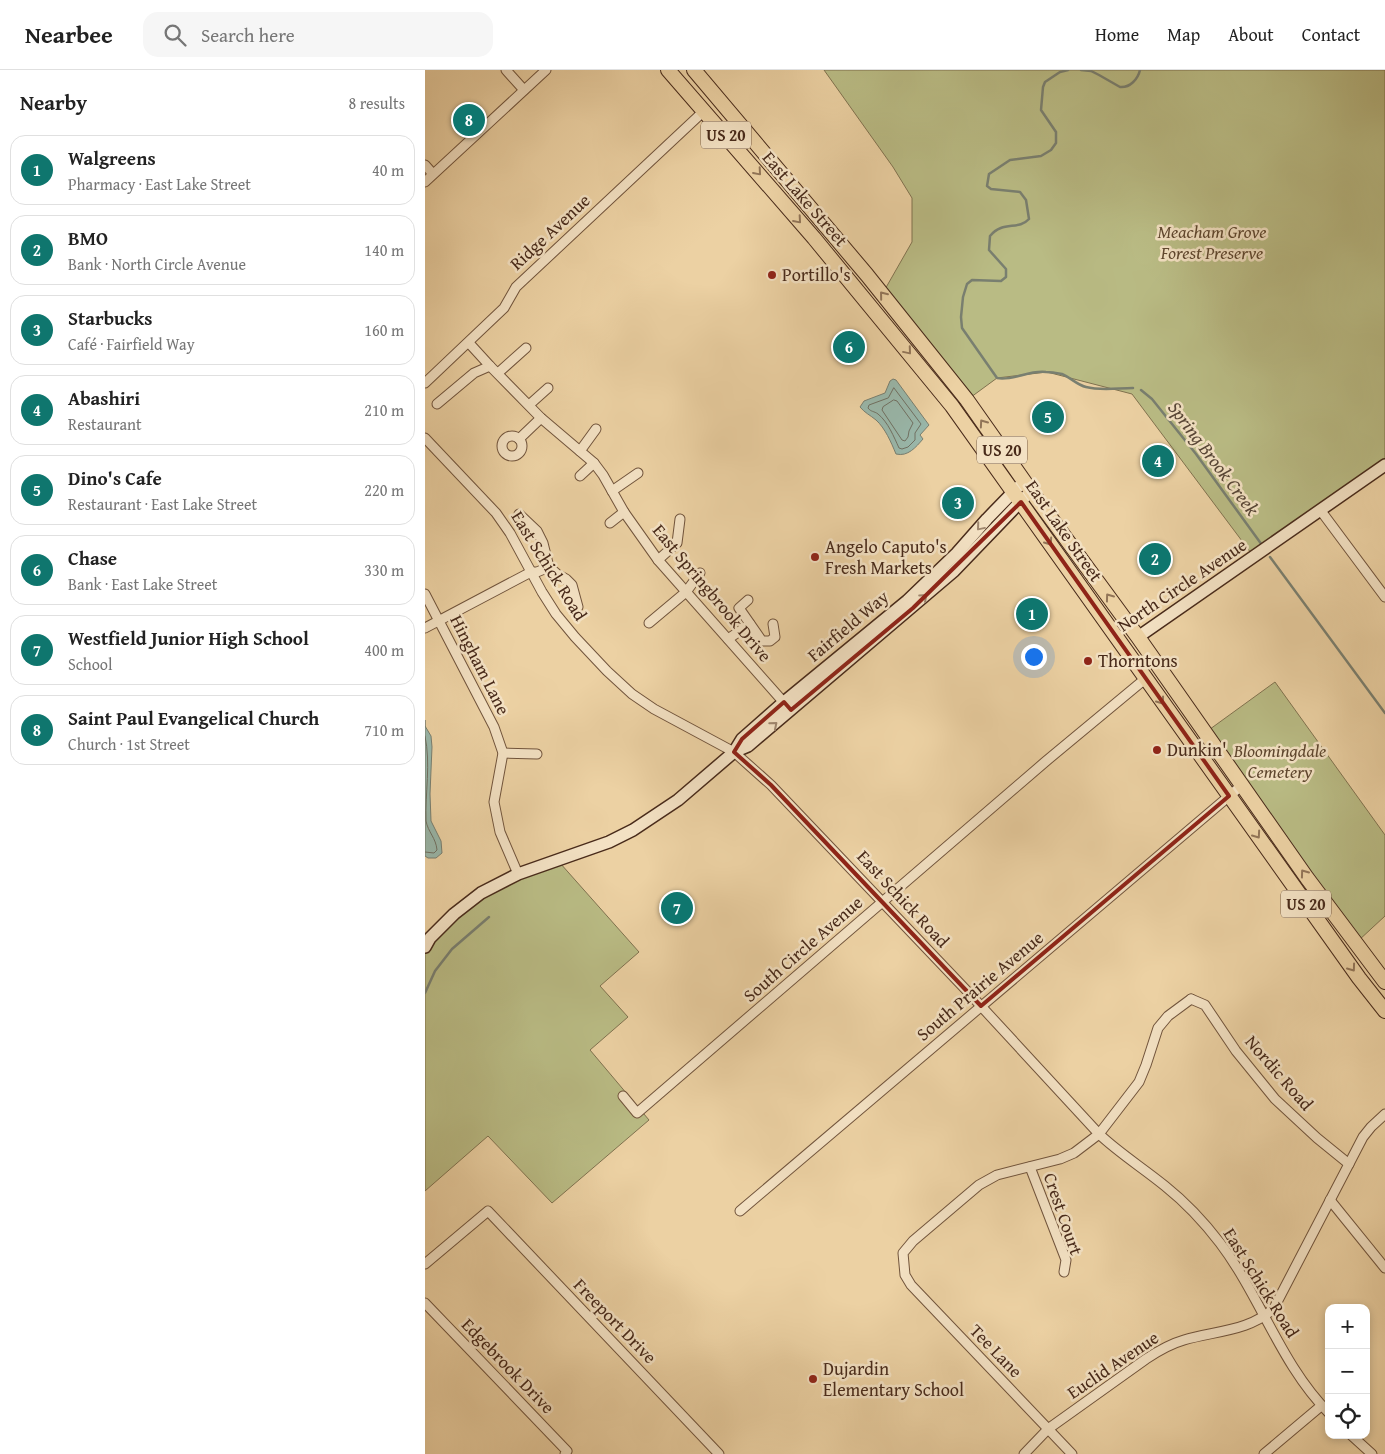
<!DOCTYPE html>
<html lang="en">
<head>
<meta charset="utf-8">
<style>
  :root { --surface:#fff; --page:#f6f6f6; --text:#222; --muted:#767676; --line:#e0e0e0; --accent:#0f766e }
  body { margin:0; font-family:"Gentium Book Plus",serif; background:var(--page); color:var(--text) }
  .controls { position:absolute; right:15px; bottom:15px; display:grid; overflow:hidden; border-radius:10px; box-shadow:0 2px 8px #0003 }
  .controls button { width:45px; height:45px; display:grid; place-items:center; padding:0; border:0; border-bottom:1px solid var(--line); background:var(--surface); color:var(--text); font:25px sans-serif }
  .you { position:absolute; left:608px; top:586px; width:18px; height:18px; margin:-12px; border:4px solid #fff; border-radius:50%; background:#1a73e8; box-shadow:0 0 0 8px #1a73e833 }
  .badge { display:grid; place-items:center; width:32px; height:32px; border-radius:50%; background:var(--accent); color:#fff; font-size:16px; font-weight:700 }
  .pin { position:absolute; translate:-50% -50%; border:2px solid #fff; box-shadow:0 1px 5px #0006 }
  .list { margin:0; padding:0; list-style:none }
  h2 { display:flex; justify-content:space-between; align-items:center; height:65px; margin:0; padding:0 20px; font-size:21px }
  h2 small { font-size:16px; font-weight:400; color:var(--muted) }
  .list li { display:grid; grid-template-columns:32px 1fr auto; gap:15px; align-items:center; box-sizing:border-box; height:70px; margin:0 10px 10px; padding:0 10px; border:1px solid var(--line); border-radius:15px }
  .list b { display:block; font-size:19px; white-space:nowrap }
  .list p { margin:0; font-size:16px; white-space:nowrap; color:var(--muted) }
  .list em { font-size:16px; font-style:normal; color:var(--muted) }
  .icon { flex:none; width:28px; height:28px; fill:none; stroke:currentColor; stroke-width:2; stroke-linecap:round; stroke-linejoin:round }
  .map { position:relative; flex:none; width:960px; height:1384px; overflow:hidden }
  header { display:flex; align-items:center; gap:30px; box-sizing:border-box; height:70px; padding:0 25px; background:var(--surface); border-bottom:1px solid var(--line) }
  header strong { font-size:24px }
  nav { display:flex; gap:28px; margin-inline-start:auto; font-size:18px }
  .search { width:350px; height:45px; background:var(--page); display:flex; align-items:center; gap:12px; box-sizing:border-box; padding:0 18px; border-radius:15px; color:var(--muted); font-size:19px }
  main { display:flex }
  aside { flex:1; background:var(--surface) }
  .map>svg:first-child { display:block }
  .green { fill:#b9bb84; stroke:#80724f }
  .water { fill:#99b7aa; stroke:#797f70 }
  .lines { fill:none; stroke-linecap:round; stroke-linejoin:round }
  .shore { stroke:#707062; stroke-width:1 }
  .stream { stroke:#797f70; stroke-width:2.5 }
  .street-casing { stroke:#71543c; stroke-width:11 }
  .secondary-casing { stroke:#482a1a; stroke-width:14 }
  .primary-casing { stroke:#482a1a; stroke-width:16 }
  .street { stroke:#f3e1c3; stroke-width:9 }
  .secondary { stroke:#f3e1c3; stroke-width:11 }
  .primary { stroke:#ecd1a3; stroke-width:14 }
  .oneway { stroke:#927558 }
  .oneway2 { stroke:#9e866e }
  .marked { fill:none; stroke:#8f2418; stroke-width:4; stroke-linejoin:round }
  .poi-dot { fill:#8f2418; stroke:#f3e1c3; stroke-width:2 }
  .labels { text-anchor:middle; stroke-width:5; stroke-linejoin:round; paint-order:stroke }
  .shield { fill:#f3e1c3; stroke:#7b614d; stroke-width:1 }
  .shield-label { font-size:16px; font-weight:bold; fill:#482a1a }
  .street-label { font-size:18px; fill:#482a1a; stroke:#f3e1c3 }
  .park-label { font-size:18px; font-style:italic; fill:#5f472f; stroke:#f3e1c3 }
  .poi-label { font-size:18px; fill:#482a1a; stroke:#f3e1c3; text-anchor:start }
  .water-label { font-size:19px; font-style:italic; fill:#584637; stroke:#f3e1c3 }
</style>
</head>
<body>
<header>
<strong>Nearbee</strong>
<div class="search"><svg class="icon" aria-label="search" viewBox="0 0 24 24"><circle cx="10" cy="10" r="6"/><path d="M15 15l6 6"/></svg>Search here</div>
<nav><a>Home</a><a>Map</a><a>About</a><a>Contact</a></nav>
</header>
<main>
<aside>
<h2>Nearby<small>8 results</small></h2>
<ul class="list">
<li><span class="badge">1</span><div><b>Walgreens</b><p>Pharmacy · East Lake Street</p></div><em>40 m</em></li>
<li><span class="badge">2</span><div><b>BMO</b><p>Bank · North Circle Avenue</p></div><em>140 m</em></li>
<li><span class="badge">3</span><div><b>Starbucks</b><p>Café · Fairfield Way</p></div><em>160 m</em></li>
<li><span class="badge">4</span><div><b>Abashiri</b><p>Restaurant</p></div><em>210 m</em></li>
<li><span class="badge">5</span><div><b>Dino's Cafe</b><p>Restaurant · East Lake Street</p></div><em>220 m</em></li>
<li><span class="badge">6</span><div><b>Chase</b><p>Bank · East Lake Street</p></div><em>330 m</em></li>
<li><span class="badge">7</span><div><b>Westfield Junior High School</b><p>School</p></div><em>400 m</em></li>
<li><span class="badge">8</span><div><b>Saint Paul Evangelical Church</b><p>Church · 1st Street</p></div><em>710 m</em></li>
</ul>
</aside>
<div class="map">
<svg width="960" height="1384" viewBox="0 0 960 1384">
  <rect width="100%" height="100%" fill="#ecd1a3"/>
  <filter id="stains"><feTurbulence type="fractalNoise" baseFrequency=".004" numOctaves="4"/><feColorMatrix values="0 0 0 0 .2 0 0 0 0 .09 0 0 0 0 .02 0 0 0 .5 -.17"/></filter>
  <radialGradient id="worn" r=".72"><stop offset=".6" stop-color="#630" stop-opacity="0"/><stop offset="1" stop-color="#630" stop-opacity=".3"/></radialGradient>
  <!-- green -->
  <g class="green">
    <path d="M399,0H960V395L829,487L707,324L622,302L572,308L542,330L459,221L487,172V128L468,97Z"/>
    <path d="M850,612L960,765V846L933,871L781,662Z"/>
    <path d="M135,793L214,882L175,916L203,947L165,980L224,1050L127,1133L63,1066L0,1121V882L8,869L67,819Z"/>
  </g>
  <!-- water -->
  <g class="water">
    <path d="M468,309L471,310L504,355L495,365L498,369C491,377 483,387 471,384C466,372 460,358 451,350C445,345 440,343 435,337L439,331L460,323L465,311Z"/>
    <path d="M0,650V656L6,666L7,677L5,724L6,751L16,771L17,783L11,788H3L0,786Z"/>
  </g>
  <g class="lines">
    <!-- shore -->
    <g class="shore">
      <path d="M469,318L496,354L490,363V370L483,377L477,379L474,378C469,367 463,352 453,344C449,341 446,342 443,338L444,335L463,328Z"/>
      <path d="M469,330L472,331L488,353L484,361L483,367L480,371L477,370L457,340L458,337Z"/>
      <path d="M0,666C6,694 0,723 1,751C3,762 11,768 12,780L9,783L0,782"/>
    </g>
    <!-- stream -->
    <g class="stream">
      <path d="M643,0L635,2L620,12L618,17L616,40L631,62V73L626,80L616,86L585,90L564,104L562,116L566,119L595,122L601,130L604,149C593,161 578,150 565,166L564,180L581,199V207L576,211L547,210L542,214L538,227L536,247L537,258L572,308C589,311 603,300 621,302C626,302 632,303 637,304C645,307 652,315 661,317C676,321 693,318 708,318"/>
      <path d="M656,0L666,1L674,5L695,17C705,18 713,9 715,0"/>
      <path d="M716,320L727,329L771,384L837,475"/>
      <path d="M845,487L960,643"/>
      <path d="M0,923L10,901L27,879L64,847"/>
    </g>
    <defs>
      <g id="street">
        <path d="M81,0L99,20"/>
        <path d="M0,95L8,104"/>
        <path d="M0,112L121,0"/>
        <path d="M44,273L65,296L116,348L169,393L178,405L199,442L233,490L362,636"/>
        <path d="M73,303L101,278"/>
        <path d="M0,313L79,238L91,217L280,40"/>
        <path d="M12,334L49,303L65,296"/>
        <path d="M104,335L123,318"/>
        <circle cx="87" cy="376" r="10"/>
        <path d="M0,368L71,443L85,463L117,522L131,544L150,567L182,601L207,624L229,639L309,682L346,715L543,922L674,1064C694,1083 718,1098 740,1116C760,1132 779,1152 795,1173C836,1227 856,1295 904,1343"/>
        <path d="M94,369L116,348"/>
        <path d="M155,381L171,359"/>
        <path d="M155,406L169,393"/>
        <path d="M187,421L213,403"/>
        <path d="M896,441L960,527"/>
        <path d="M94,444L112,461L118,473L124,497L132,504L141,509L147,515L153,537"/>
        <path d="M185,453L199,442"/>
        <path d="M233,490L252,473L255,449"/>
        <path d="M0,524L69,657L78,683L69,732L75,762L93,804"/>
        <path d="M323,530L314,538L337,571H345L350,567L348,554"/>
        <path d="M224,553L261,522L275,503"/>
        <path d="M0,558L106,502H112L124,497"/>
        <path d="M303,569L325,554"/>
        <path d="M78,683L112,684"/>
        <path d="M766,929L780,935L811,981L850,1029L892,1068L924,1094"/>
        <path d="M198,1026L212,1043L620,692L720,609"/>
        <path d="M605,1097L641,1190L639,1202"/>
        <path d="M905,1130L960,1198"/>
        <path d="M315,1141L816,716"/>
        <path d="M0,1194L63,1141L294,1384"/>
        <path d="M0,1233L142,1381L140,1384"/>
        <path d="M926,1365L947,1384"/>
        <path d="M599,1384L623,1359L721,1289C733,1281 745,1274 759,1270C789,1261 826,1261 849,1238L938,1067L946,1057L960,1044"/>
        <path d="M647,1384L486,1215L480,1205L478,1183L488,1171L554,1115L572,1105L635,1089L649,1083L674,1064L714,1012L721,995L733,958L743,946L766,929"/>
        <path d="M839,1384L896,1336"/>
      </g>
      <g id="secondary">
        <path d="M713,567L960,395"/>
        <path d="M309,682L323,676L529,501L600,427"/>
        <path d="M0,877L5,868L29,844L56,823L93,804L184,772L208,760L253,730L309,682L317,669L359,632L482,531L532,483L562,449L593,417"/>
      </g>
      <g id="primary">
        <path d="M243,0L389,168L527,336L934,908L960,941"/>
        <path d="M269,0L442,205L542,330L606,421L713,567L882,808L960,912"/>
      </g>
    </defs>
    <!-- street casing -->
    <use href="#street" class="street-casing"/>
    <!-- secondary casing -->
    <use href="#secondary" class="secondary-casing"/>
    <!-- primary casing -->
    <use href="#primary" class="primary-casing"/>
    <!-- street -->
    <use href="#street" class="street"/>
    <!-- secondary -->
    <use href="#secondary" class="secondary"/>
    <!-- primary -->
    <use href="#primary" class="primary"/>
  </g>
  <!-- one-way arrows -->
  <defs><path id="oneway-chevron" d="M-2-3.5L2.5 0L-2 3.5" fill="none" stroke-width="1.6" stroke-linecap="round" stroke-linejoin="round" transform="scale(1.25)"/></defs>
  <g class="oneway">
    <use href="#oneway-chevron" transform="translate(333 102) rotate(49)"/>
    <use href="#oneway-chevron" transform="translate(373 150) rotate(49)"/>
    <use href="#oneway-chevron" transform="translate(458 225) rotate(-129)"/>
    <use href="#oneway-chevron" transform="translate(483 281) rotate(50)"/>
    <use href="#oneway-chevron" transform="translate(558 353) rotate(-125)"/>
    <use href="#oneway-chevron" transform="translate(624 472) rotate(55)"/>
    <use href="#oneway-chevron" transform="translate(684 527) rotate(-126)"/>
    <use href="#oneway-chevron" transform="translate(736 631) rotate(54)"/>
    <use href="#oneway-chevron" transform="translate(832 765) rotate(55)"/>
    <use href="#oneway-chevron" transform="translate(879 803) rotate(-126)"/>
    <use href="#oneway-chevron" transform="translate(927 898) rotate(54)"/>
  </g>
  <g class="oneway2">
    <use href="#oneway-chevron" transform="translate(555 457) rotate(130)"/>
    <use href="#oneway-chevron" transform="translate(499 527) rotate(-42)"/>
    <use href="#oneway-chevron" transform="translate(349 655) rotate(-40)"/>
  </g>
  <!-- marked area -->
  <path class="marked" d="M596,432L804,726L556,936L346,715L309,682L317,669L359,632L366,640L488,538Z"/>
  <!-- markers -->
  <g class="poi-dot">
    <circle cx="347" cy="205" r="5"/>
    <circle cx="390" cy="487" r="5"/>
    <circle cx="663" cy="591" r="5"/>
    <circle cx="732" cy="680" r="5"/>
    <circle cx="388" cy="1309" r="5"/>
  </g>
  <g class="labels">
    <!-- shield labels -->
    <g class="shield">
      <rect x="276" y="51.5" width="50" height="27" rx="4"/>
      <rect x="552" y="366.5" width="50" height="27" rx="4"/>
      <rect x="856" y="820.5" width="50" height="27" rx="4"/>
    </g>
    <g class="shield-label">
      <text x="301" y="71">US 20</text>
      <text x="577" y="386">US 20</text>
      <text x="881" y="840">US 20</text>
    </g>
    <!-- street labels -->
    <g class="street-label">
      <text transform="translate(380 129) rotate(49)" y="6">East Lake Street</text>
      <text transform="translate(125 162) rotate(-43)" y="6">Ridge Avenue</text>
      <text transform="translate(639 461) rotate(55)" y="6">East Lake Street</text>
      <text transform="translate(124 496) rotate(58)" y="6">East Schick Road</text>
      <text transform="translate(757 515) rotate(-34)" y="6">North Circle Avenue</text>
      <text transform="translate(287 523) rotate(50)" y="6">East Springbrook Drive</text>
      <text transform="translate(423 556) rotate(-40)" y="6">Fairfield Way</text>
      <text transform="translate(55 595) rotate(63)" y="6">Hingham Lane</text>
      <text transform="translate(478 829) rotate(47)" y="6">East Schick Road</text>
      <text transform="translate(378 879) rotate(-41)" y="6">South Circle Avenue</text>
      <text transform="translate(555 916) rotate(-40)" y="6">South Prairie Avenue</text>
      <text transform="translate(854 1003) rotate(49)" y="6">Nordic Road</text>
      <text transform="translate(638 1144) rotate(71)" y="6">Crest Court</text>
      <text transform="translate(836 1213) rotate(58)" y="6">East Schick Road</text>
      <text transform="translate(190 1251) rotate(46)" y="6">Freeport Drive</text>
      <text transform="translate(571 1281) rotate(46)" y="6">Tee Lane</text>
      <text transform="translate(688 1295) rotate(-34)" y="6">Euclid Avenue</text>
      <text transform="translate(83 1296) rotate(46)" y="6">Edgebrook Drive</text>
    </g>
    <!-- park labels -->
    <g class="park-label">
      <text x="787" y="168">Meacham Grove<tspan x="787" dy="21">Forest Preserve</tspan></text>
      <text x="855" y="687">Bloomingdale<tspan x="855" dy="21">Cemetery</tspan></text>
    </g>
    <!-- poi labels -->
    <g class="poi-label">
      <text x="357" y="211">Portillo's</text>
      <text x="400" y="483">Angelo Caputo's<tspan x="400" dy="21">Fresh Markets</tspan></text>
      <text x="673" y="597">Thorntons</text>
      <text x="742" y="686">Dunkin'</text>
      <text x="398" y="1305">Dujardin<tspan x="398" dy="21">Elementary School</tspan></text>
    </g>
    <!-- water labels -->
    <g class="water-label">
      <text transform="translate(789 388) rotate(53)" y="7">Spring Brook Creek</text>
    </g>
  </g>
  <rect width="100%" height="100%" filter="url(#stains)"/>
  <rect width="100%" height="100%" fill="url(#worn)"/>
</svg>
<div class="controls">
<button>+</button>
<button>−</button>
<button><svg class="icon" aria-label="locate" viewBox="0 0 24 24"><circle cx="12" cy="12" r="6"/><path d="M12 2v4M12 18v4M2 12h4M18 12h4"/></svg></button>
</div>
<div class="you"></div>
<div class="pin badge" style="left:607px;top:544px">1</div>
<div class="pin badge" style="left:730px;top:489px">2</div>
<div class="pin badge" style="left:533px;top:433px">3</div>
<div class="pin badge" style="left:733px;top:391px">4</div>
<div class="pin badge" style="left:623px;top:347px">5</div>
<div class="pin badge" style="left:424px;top:277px">6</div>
<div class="pin badge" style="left:252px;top:838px">7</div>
<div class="pin badge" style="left:44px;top:50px">8</div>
</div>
</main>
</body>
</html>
